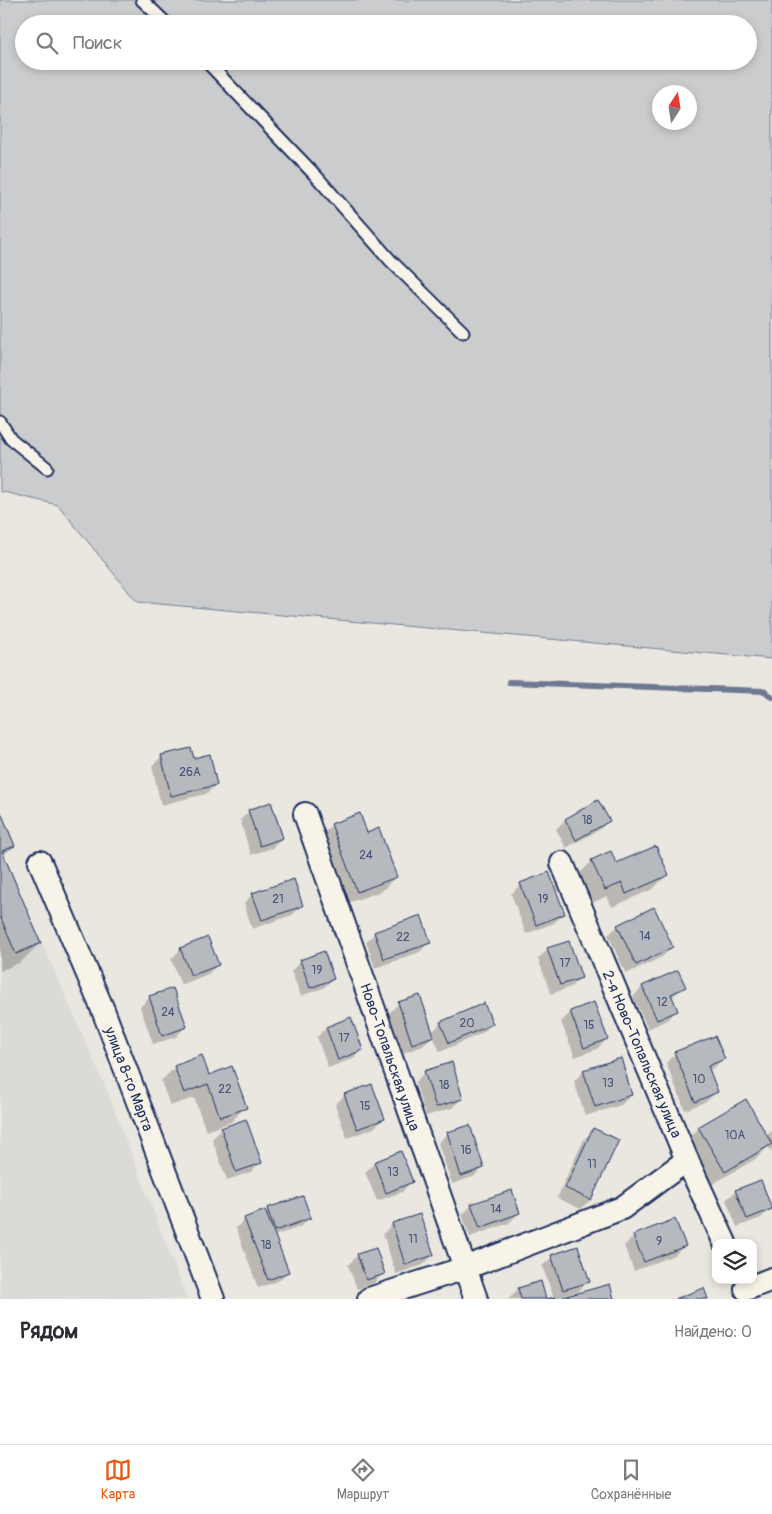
<!DOCTYPE html>
<html lang="ru">
<head>
<meta charset="utf-8">
<style>
  :root { --surface:#fff; --page:#f7f7f7; --text:#2b2b33; --muted:#7c7c81; --line:#e1e1e2; --accent:#ea580c }
  body { margin:0; font-family:Pangolin,sans-serif; background:var(--page); color:var(--text) }
  .controls { position:absolute; right:15px; bottom:15px; display:grid; overflow:hidden; border-radius:10px; box-shadow:0 2px 8px #0003 }
  .controls button { width:45px; height:45px; display:grid; place-items:center; padding:0; border:0; border-bottom:1px solid var(--line); background:var(--surface); color:var(--text); font:25px sans-serif }
  .compass { position:absolute; left:652px; top:85px; width:45px; height:45px; border-radius:50%; background:var(--surface); box-shadow:0 2px 8px #0003; rotate:12deg }
  .list { margin:0; padding:0; list-style:none }
  h2 { display:flex; justify-content:space-between; align-items:center; height:65px; margin:0; padding:0 20px; font-size:21px }
  h2 small { font-size:16px; font-weight:400; color:var(--muted) }
  .icon { flex:none; width:28px; height:28px; fill:none; stroke:currentColor; stroke-width:2; stroke-linecap:round; stroke-linejoin:round }
  .map { position:relative; flex:none; width:772px; height:1299px; overflow:hidden }
  .search { position:absolute; background:var(--surface); box-shadow:0 2px 8px #0003; left:15px; right:15px; top:15px; height:55px; display:flex; align-items:center; gap:12px; box-sizing:border-box; padding:0 18px; border-radius:28px; color:var(--muted); font-size:19px }
  .sheet { height:145px; background:var(--surface) }
  nav { display:flex; justify-content:space-around; align-items:center; box-sizing:border-box; height:70px; border-top:1px solid var(--line); background:var(--surface); font-size:14px; color:var(--muted) }
  nav a { display:grid; justify-items:center; gap:2px }
  nav .on { color:var(--accent) }
  .map>svg:first-child { display:block }
  .built { fill:#dadad6 }
  .green { fill:#cbcccd; stroke:#737e96; fill-rule:evenodd }
  .shadow { fill:#0003 }
  .lines { fill:none; stroke-linecap:round; stroke-linejoin:round }
  .stream { stroke:#6d7892; stroke-width:6 }
  .building { fill:#b6babf; stroke:#1b2f5e }
  .lane-casing { stroke:#1b2f5e; stroke-width:15 }
  .street-casing { stroke:#1b2f5e; stroke-width:26 }
  .lane { stroke:#f7f3e8; stroke-width:11 }
  .street { stroke:#f7f3e8; stroke-width:22 }
  .labels { text-anchor:middle; stroke-width:4.5; stroke-linejoin:round; paint-order:stroke }
  .number-label { font-size:12px; fill:#425276 }
  .street-label { font-size:15px; fill:#1b2f5e; stroke:#f7f3e8 }
</style>
</head>
<body>
<div class="map">
<svg width="772" height="1299" viewBox="0 0 772 1299">
  <rect width="100%" height="100%" fill="#eae7e0"/>
  <filter id="ink" filterUnits="userSpaceOnUse"><feTurbulence type="fractalNoise" baseFrequency=".02" numOctaves="2"/><feDisplacementMap in="SourceGraphic" scale="10" xChannelSelector="R" yChannelSelector="G"/><feConvolveMatrix kernelMatrix="1 2 1 2 8 2 1 2 1" color-interpolation-filters="sRGB"/></filter>
  <g filter="url(#ink)">
    <!-- built -->
    <path class="built" d="M0,847L108,1093L187,1299H0Z"/>
    <!-- green -->
    <path class="green" d="M0,0H772V659L137,602L58,505L0,491ZM24,24H748V61H24ZM660,92H690V122H660Z"/>
    <!-- shadow -->
    <g class="shadow">
      <path d="M162,756L193,759L216,785L206,794L161,805L152,766Z"/>
      <path d="M249,811L282,838L272,848L251,855L240,820Z"/>
      <path d="M0,814L14,846L3,856L40,943L21,962L0,971Z"/>
      <path d="M565,820L608,821L599,830L566,848L556,829Z"/>
      <path d="M332,825L366,834L396,876L382,891L342,905L317,839Z"/>
      <path d="M592,861L616,865L667,875L653,889L612,907L607,896L590,904L578,875Z"/>
      <path d="M521,884L564,914L554,923L526,934L511,894Z"/>
      <path d="M253,894L302,906L292,915L252,929L244,903Z"/>
      <path d="M618,926L672,947L662,957L626,974L608,935Z"/>
      <path d="M375,933L429,942L420,952L375,968L366,942Z"/>
      <path d="M181,949L218,965L208,974L181,985L171,959Z"/>
      <path d="M548,949L580,978L571,987L551,994L538,959Z"/>
      <path d="M301,961L333,979L323,988L301,996L291,971Z"/>
      <path d="M677,972L684,987L671,998L677,1010L667,1020L648,1029L633,997L642,987Z"/>
      <path d="M150,997L185,1027L176,1037L153,1044L140,1007Z"/>
      <path d="M399,1003L431,1033L441,1023L492,1024L482,1033L440,1052L433,1036L423,1046L403,1053L389,1013Z"/>
      <path d="M571,1012L607,1039L597,1049L575,1057L561,1022Z"/>
      <path d="M326,1028L362,1050L352,1059L328,1068L317,1037Z"/>
      <path d="M675,1054L723,1058L714,1068L708,1070L717,1091L707,1101L685,1110L666,1063Z"/>
      <path d="M175,1067L208,1076L245,1107L231,1122L206,1131L194,1098L170,1106L161,1081Z"/>
      <path d="M584,1071L631,1095L621,1105L585,1116L574,1081Z"/>
      <path d="M425,1072L462,1098L452,1108L426,1116L415,1082Z"/>
      <path d="M345,1095L384,1118L374,1128L347,1138L335,1105Z"/>
      <path d="M699,1128L766,1136L772,1131V1153L768,1147L757,1158L711,1185L685,1142Z"/>
      <path d="M222,1129L260,1162L251,1172L227,1180L212,1139Z"/>
      <path d="M594,1130L618,1141L590,1200L581,1209L557,1198L584,1139Z"/>
      <path d="M448,1133L483,1168L473,1177L452,1184L438,1143Z"/>
      <path d="M375,1163L411,1182L402,1192L377,1201L365,1172Z"/>
      <path d="M736,1191L771,1208L761,1218L737,1227L726,1200Z"/>
      <path d="M472,1205L519,1213L509,1223L470,1237L462,1215Z"/>
      <path d="M268,1209L309,1218L300,1227L274,1236L287,1272L278,1281L258,1288L236,1228L245,1219L265,1212Z"/>
      <path d="M419,1215L433,1255L423,1265L396,1274L383,1234L392,1224Z"/>
      <path d="M674,1221L684,1246L675,1255L634,1271L624,1246L634,1236Z"/>
      <path d="M358,1255L383,1273L374,1283L357,1289L348,1265Z"/>
      <path d="M552,1257L588,1281L579,1291L555,1299H551L554,1298L542,1266Z"/>
      <path d="M541,1283L545,1299H508L518,1289Z"/>
    </g>
    <g class="lines">
      <!-- stream -->
      <path class="stream" d="M509,682L765,691L772,697"/>
    </g>
    <!-- building -->
    <g class="building">
      <path d="M191,748L194,758L210,754L217,785L171,796L161,755Z"/>
      <path d="M598,800L610,821L576,840L565,819Z"/>
      <path d="M271,802L283,838L260,846L248,810Z"/>
      <path d="M0,810L15,846L2,851L41,943L16,954L0,916Z"/>
      <path d="M360,813L367,833L379,828L397,877L357,892L331,824Z"/>
      <path d="M656,846L669,875L626,894L622,883L605,890L591,860L611,851L616,863Z"/>
      <path d="M549,872L565,914L536,925L520,883Z"/>
      <path d="M294,879L303,906L262,920L252,893Z"/>
      <path d="M654,907L673,947L636,965L617,925Z"/>
      <path d="M421,915L431,943L384,959L374,932Z"/>
      <path d="M208,937L219,965L191,976L180,948Z"/>
      <path d="M569,941L582,978L560,985L547,948Z"/>
      <path d="M324,951L334,979L310,988L300,960Z"/>
      <path d="M678,970L686,987L671,994L678,1011L657,1020L642,986Z"/>
      <path d="M173,988L187,1027L162,1036L149,996Z"/>
      <path d="M420,995L434,1036L412,1044L398,1002Z"/>
      <path d="M594,1002L608,1039L584,1048L570,1011Z"/>
      <path d="M484,1003L493,1024L449,1043L440,1022Z"/>
      <path d="M351,1017L363,1050L338,1060L326,1027Z"/>
      <path d="M715,1036L725,1059L708,1066L718,1092L695,1102L674,1052Z"/>
      <path d="M202,1055L209,1075L232,1066L247,1108L220,1117L208,1084L184,1093L174,1066Z"/>
      <path d="M621,1058L632,1095L595,1107L583,1070Z"/>
      <path d="M452,1062L463,1099L436,1107L424,1071Z"/>
      <path d="M372,1084L385,1119L357,1129L344,1094Z"/>
      <path d="M746,1099L772,1144L725,1172L698,1127Z"/>
      <path d="M246,1119L262,1163L236,1172L221,1128Z"/>
      <path d="M470,1125L484,1168L461,1176L447,1132Z"/>
      <path d="M593,1128L619,1140L591,1200L565,1188Z"/>
      <path d="M401,1151L413,1182L386,1193L374,1162Z"/>
      <path d="M761,1180L772,1209L747,1219L735,1190Z"/>
      <path d="M512,1190L520,1213L480,1228L471,1204Z"/>
      <path d="M303,1196L311,1218L275,1231L267,1208Z"/>
      <path d="M265,1210L289,1272L268,1280L244,1218Z"/>
      <path d="M420,1214L434,1255L405,1265L392,1223Z"/>
      <path d="M675,1219L686,1246L644,1262L633,1235Z"/>
      <path d="M578,1246L590,1282L563,1290L551,1255Z"/>
      <path d="M376,1248L385,1274L366,1280L357,1254Z"/>
      <path d="M541,1281L546,1299L555,1297L556,1299H521L518,1288Z"/>
      <path d="M610,1284L614,1299H563V1297Z"/>
      <path d="M704,1288L708,1299H675Z"/>
    </g>
    <g class="lines">
      <defs>
        <g id="lane">
          <path d="M142,0L167,24"/>
          <path d="M206,61L316,176L391,261L463,332"/>
          <path d="M0,422L11,439L47,468"/>
        </g>
        <g id="street">
          <path d="M305,814L476,1299"/>
          <path d="M40,862L103,1010L213,1299"/>
          <path d="M562,863L687,1160L725,1243"/>
          <path d="M746,1289L772,1279"/>
          <path d="M369,1299L465,1268L622,1208L687,1160"/>
        </g>
      </defs>
      <!-- lane casing -->
      <use href="#lane" class="lane-casing"/>
      <!-- street casing -->
      <use href="#street" class="street-casing"/>
      <!-- lane -->
      <use href="#lane" class="lane"/>
      <!-- street -->
      <use href="#street" class="street"/>
    </g>
  </g>
  <g class="labels">
    <!-- number labels -->
    <g class="number-label">
      <text x="190" y="776">26А</text>
      <text x="587" y="824">18</text>
      <text x="366" y="859">24</text>
      <text x="278" y="903">21</text>
      <text x="543" y="903">19</text>
      <text x="645" y="940">14</text>
      <text x="403" y="941">22</text>
      <text x="565" y="967">17</text>
      <text x="317" y="974">19</text>
      <text x="662" y="1006">12</text>
      <text x="168" y="1016">24</text>
      <text x="467" y="1027">20</text>
      <text x="589" y="1029">15</text>
      <text x="344" y="1042">17</text>
      <text x="699" y="1083">10</text>
      <text x="608" y="1087">13</text>
      <text x="444" y="1089">18</text>
      <text x="225" y="1093">22</text>
      <text x="365" y="1110">15</text>
      <text x="735" y="1139">10А</text>
      <text x="466" y="1154">16</text>
      <text x="592" y="1168">11</text>
      <text x="393" y="1176">13</text>
      <text x="496" y="1213">14</text>
      <text x="413" y="1243">11</text>
      <text x="659" y="1245">9</text>
      <text x="266" y="1249">18</text>
    </g>
    <!-- street labels -->
    <g class="street-label">
      <text transform="translate(642 1054) rotate(67)" y="5">2-я Ново-Топальская улица</text>
      <text transform="translate(390 1057) rotate(71)" y="5">Ново-Топальская улица</text>
      <text transform="translate(129 1079) rotate(69)" y="5">улица 8-го Марта</text>
    </g>
  </g>
</svg>
<div class="controls">
<button><svg class="icon" aria-label="layers" viewBox="0 0 24 24"><path d="M12 4l9 5-9 5-9-5zM3 14l9 5 9-5"/></svg></button>
</div>
<svg class="compass" viewBox="-18 -18 36 36"><path d="M0-13l5 13h-10z" fill="#e53935"/><path d="M0 13l5-13h-10z" fill="#7c7c81"/></svg>
<div class="search"><svg class="icon" aria-label="search" viewBox="0 0 24 24"><circle cx="10" cy="10" r="6"/><path d="M15 15l6 6"/></svg>Поиск</div>
</div>
<section class="sheet">
<h2>Рядом<small>Найдено: 0</small></h2>
<ul class="list">
</ul>
</section>
<nav>
<a class="on"><svg class="icon" aria-label="map" viewBox="0 0 24 24"><path d="M3 6l6-2 6 2 6-2v14l-6 2-6-2-6 2zM9 4v14M15 6v14"/></svg>Карта</a>
<a><svg class="icon" aria-label="directions" viewBox="0 0 24 24"><path d="M12 3l9 9-9 9-9-9zM9 14v-3h6M13 9l2 2-2 2"/></svg>Маршрут</a>
<a><svg class="icon" aria-label="saved" viewBox="0 0 24 24"><path d="M7 4h10v16l-5-4-5 4z"/></svg>Сохранённые</a>
</nav>
</body>
</html>
